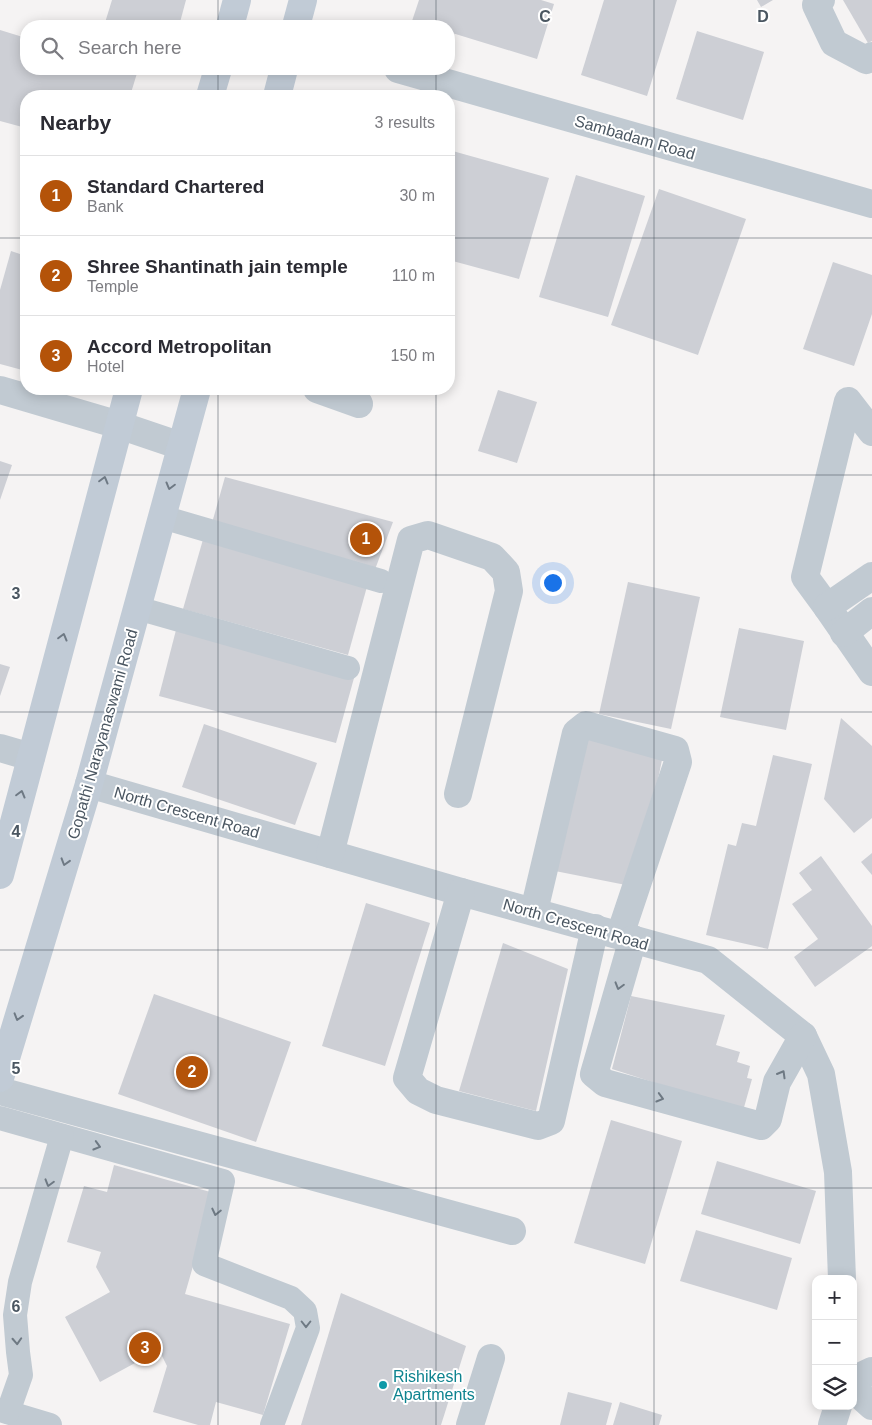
<!DOCTYPE html>
<html lang="en">
<head>
<meta charset="utf-8">
<style>
  :root { --surface:#fff; --page:#f2f2f3; --text:#2b2b33; --muted:#7c7c81; --line:#e1e1e2; --accent:#b45309 }
  body { margin:0; font-family:Arial,sans-serif; background:var(--page); color:var(--text) }
  .controls { position:absolute; right:15px; bottom:15px; display:grid; overflow:hidden; border-radius:10px; box-shadow:0 2px 12px #0003 }
  .controls button { width:45px; height:45px; display:grid; place-items:center; padding:0; border:0; border-bottom:1px solid var(--line); background:var(--surface); color:var(--text); font:25px sans-serif }
  .you { position:absolute; left:552px; top:582px; width:18px; height:18px; margin:-12px; border:4px solid #fff; border-radius:50%; background:#1a73e8; box-shadow:0 0 0 8px #1a73e833 }
  .badge { display:grid; place-items:center; width:32px; height:32px; border-radius:50%; background:var(--accent); color:#fff; font-size:16px; font-weight:700 }
  .pin { position:absolute; translate:-50% -50%; border:2px solid #fff; box-shadow:0 1px 5px #0006 }
  .list { margin:0; padding:0; list-style:none }
  h2 { display:flex; justify-content:space-between; align-items:center; height:65px; margin:0; padding:0 20px; font-size:21px }
  h2 small { font-size:16px; font-weight:400; color:var(--muted) }
  .list li { display:grid; grid-template-columns:32px 1fr auto; gap:15px; align-items:center; box-sizing:border-box; height:80px; padding:0 20px; border-top:1px solid var(--line) }
  .list b { display:block; font-size:19px; white-space:nowrap }
  .list p { margin:0; font-size:16px; white-space:nowrap; color:var(--muted) }
  .list em { font-size:16px; font-style:normal; color:var(--muted) }
  .icon { flex:none; width:28px; height:28px; fill:none; stroke:currentColor; stroke-width:2; stroke-linecap:round; stroke-linejoin:round }
  .map { position:relative; flex:none; width:872px; height:1425px; overflow:hidden }
  .search { position:absolute; background:var(--surface); box-shadow:0 2px 12px #0003; left:20px; top:20px; width:435px; height:55px; display:flex; align-items:center; gap:12px; box-sizing:border-box; padding:0 18px; border-radius:20px; color:var(--muted); font-size:19px }
  .panel { position:absolute; background:var(--surface); box-shadow:0 2px 12px #0003; left:20px; top:90px; width:435px; height:305px; border-radius:20px }
  .map>svg:first-child { display:block }
  .building { fill:#cdcfd5 }
  .lines { fill:none; stroke-linecap:round; stroke-linejoin:round }
  .lane { stroke:#c1cad2; stroke-width:24 }
  .street { stroke:#c1cad2; stroke-width:28 }
  .secondary { stroke:#c1cbd6; stroke-width:28 }
  .oneway { stroke:#6e7984 }
  .oneway2 { stroke:#6e7983 }
  .grid { fill:none; stroke:#4a5661; stroke-width:1; stroke-opacity:0.55 }
  .culture-dot { fill:#0f9aa8; stroke:#fff; stroke-width:2 }
  .labels { text-anchor:middle; stroke-width:4; stroke-linejoin:round; paint-order:stroke }
  .street-label { font-size:16px; fill:#4a5661; stroke:#fff }
  .culture-label { font-size:16px; fill:#0d838f; stroke:#fff; text-anchor:start }
  .grid-label { font-size:16px; text-anchor:middle; font-weight:bold; fill:#4a5661; stroke:#fff; stroke-width:4; stroke-linejoin:round; paint-order:stroke }
</style>
</head>
<body>
<div class="map">
<svg width="872" height="1425" viewBox="0 0 872 1425">
  <rect width="100%" height="100%" fill="#f5f3f3"/>
  <!-- building -->
  <g class="building">
    <path d="M112,0H186L179,26H104Z"/>
    <path d="M419,0H541L554,4L537,59L449,32V26H431L412,21Z"/>
    <path d="M604,0H677L647,96L581,75Z"/>
    <path d="M757,0H773L761,7Z"/>
    <path d="M843,0H872V41L868,43Z"/>
    <path d="M0,30L26,38V69L138,70L130,96H26V128L0,121Z"/>
    <path d="M697,31L764,52L743,120L676,99Z"/>
    <path d="M449,150L549,178L519,279L449,260Z"/>
    <path d="M576,175L645,196L608,317L539,297Z"/>
    <path d="M659,189L746,219L698,355L611,325Z"/>
    <path d="M11,251L26,256V371L0,364V290Z"/>
    <path d="M833,262L872,275V314L854,366L803,349Z"/>
    <path d="M498,390L537,402L517,463L478,451Z"/>
    <path d="M0,461L12,465L0,500Z"/>
    <path d="M225,477L393,522L374,572L212,523Z"/>
    <path d="M204,536L368,583L348,655L183,609Z"/>
    <path d="M628,582L700,597L671,729L599,714Z"/>
    <path d="M739,628L804,641L786,730L720,717Z"/>
    <path d="M176,630L354,678L336,743L159,696Z"/>
    <path d="M0,664L10,667L0,696Z"/>
    <path d="M841,718L872,746V818L854,833L824,799Z"/>
    <path d="M204,724L317,763L295,825L182,787Z"/>
    <path d="M583,733L664,750L636,887L555,871Z"/>
    <path d="M773,755L812,764L768,949L706,935L728,844L736,846L742,823L756,826Z"/>
    <path d="M872,853V875L861,862Z"/>
    <path d="M821,856L872,926V946L815,987L794,957L818,939L792,904L812,890L799,873Z"/>
    <path d="M366,903L430,923L385,1066L322,1046Z"/>
    <path d="M503,943L568,969L536,1111L459,1091Z"/>
    <path d="M154,994L291,1042L256,1142L118,1094Z"/>
    <path d="M631,996L725,1015L716,1045L740,1052L737,1062L750,1066L747,1078L752,1079L743,1111L612,1069Z"/>
    <path d="M611,1120L682,1141L645,1264L574,1243Z"/>
    <path d="M717,1161L816,1191L800,1244L701,1214Z"/>
    <path d="M114,1165L214,1193L185,1294L290,1324L263,1415L216,1402L210,1425H198L153,1412L167,1366L159,1350L100,1382L65,1317L110,1292L96,1267L101,1252L67,1242L84,1186L107,1192Z"/>
    <path d="M696,1230L792,1258L777,1310L680,1281Z"/>
    <path d="M341,1293L466,1346L441,1425H301Z"/>
    <path d="M568,1392L612,1403L606,1425H560Z"/>
    <path d="M620,1402L662,1415L659,1425H613Z"/>
  </g>
  <g class="lines">
    <!-- lane -->
    <g class="lane">
      <path d="M162,517L381,581"/>
      <path d="M137,608L348,668"/>
      <path d="M0,1118L223,1181L204,1264L291,1298L305,1311L308,1328L272,1425"/>
      <path d="M0,1410L50,1425"/>
      <path d="M8,1412L21,1375L18,1352L15,1315L20,1282L62,1136"/>
    </g>
    <!-- street -->
    <g class="street">
      <path d="M821,0L816,5L834,43L866,60L872,56"/>
      <path d="M398,69L872,204"/>
      <path d="M317,389L359,404"/>
      <path d="M0,390L119,425L181,446"/>
      <path d="M872,432L848,401L805,577L827,607L872,672"/>
      <path d="M827,607L872,576"/>
      <path d="M844,633L872,611"/>
      <path d="M0,748L31,757"/>
      <path d="M89,784L461,892L708,960L803,1036L821,1074L838,1172L842,1279"/>
      <path d="M330,854L411,540L428,535L492,557L506,572L509,591L458,794"/>
      <path d="M461,892L407,1078L418,1091L436,1100L538,1126L551,1121L595,928"/>
      <path d="M534,911L576,733L586,725L675,750L678,762L620,935"/>
      <path d="M633,939L594,1074L605,1083L761,1126L768,1119L777,1082L803,1036"/>
      <path d="M0,1091L512,1231"/>
      <path d="M853,1380L872,1371"/>
      <path d="M853,1389L872,1406"/>
      <path d="M470,1425L491,1358"/>
      <path d="M832,1425L838,1406"/>
    </g>
    <!-- secondary -->
    <g class="secondary">
      <path d="M230,26L237,0"/>
      <path d="M296,26L303,0"/>
      <path d="M210,96L218,69"/>
      <path d="M277,96L284,69"/>
      <path d="M0,875L129,389"/>
      <path d="M0,1078L89,784L197,389"/>
    </g>
  </g>
  <!-- one-way arrows -->
  <defs><path id="oneway-chevron" d="M-2-3.5L2.5 0L-2 3.5" fill="none" stroke-width="1.6" stroke-linecap="round" stroke-linejoin="round" transform="scale(1.25)"/></defs>
  <g class="oneway">
    <use href="#oneway-chevron" transform="translate(104 480) rotate(-75)"/>
    <use href="#oneway-chevron" transform="translate(170 486) rotate(105)"/>
    <use href="#oneway-chevron" transform="translate(63 637) rotate(-75)"/>
    <use href="#oneway-chevron" transform="translate(21 794) rotate(-75)"/>
    <use href="#oneway-chevron" transform="translate(65 862) rotate(107)"/>
    <use href="#oneway-chevron" transform="translate(18 1017) rotate(107)"/>
  </g>
  <g class="oneway2">
    <use href="#oneway-chevron" transform="translate(619 986) rotate(106)"/>
    <use href="#oneway-chevron" transform="translate(782 1074) rotate(-60)"/>
    <use href="#oneway-chevron" transform="translate(660 1098) rotate(16)"/>
    <use href="#oneway-chevron" transform="translate(97 1146) rotate(16)"/>
    <use href="#oneway-chevron" transform="translate(49 1183) rotate(106)"/>
    <use href="#oneway-chevron" transform="translate(216 1212) rotate(103)"/>
    <use href="#oneway-chevron" transform="translate(306 1324) rotate(90)"/>
    <use href="#oneway-chevron" transform="translate(17 1341) rotate(87)"/>
  </g>
  <!-- grid -->
  <path class="grid" d="M218,0V26M436,0V26M654,0V1425M218,69V96M436,69V96M0,238H26M449,238H872M218,389V1425M436,389V1425M0,475H872M0,712H872M0,950H872M0,1188H872"/>
  <!-- markers -->
  <circle class="culture-dot" cx="383" cy="1385" r="5"/>
  <g class="labels">
    <!-- street labels -->
    <g class="street-label">
      <text transform="translate(635 137) rotate(16)" y="6">Sambadam Road</text>
      <text transform="translate(102 734) rotate(-74)" y="6">Gopathi Narayanaswami Road</text>
      <text transform="translate(187 812) rotate(16)" y="6">North Crescent Road</text>
      <text transform="translate(576 924) rotate(16)" y="6">North Crescent Road</text>
    </g>
    <!-- culture labels -->
    <g class="culture-label">
      <text x="393" y="1382">Rishikesh<tspan x="393" dy="18">Apartments</tspan></text>
    </g>
  </g>
  <g class="grid-label">
    <text x="545" y="22">C</text>
    <text x="763" y="22">D</text>
    <text x="16" y="599">3</text>
    <text x="16" y="837">4</text>
    <text x="16" y="1074">5</text>
    <text x="16" y="1312">6</text>
  </g>
</svg>
<div class="controls">
<button>+</button>
<button>−</button>
<button><svg class="icon" aria-label="layers" viewBox="0 0 24 24"><path d="M12 4l9 5-9 5-9-5zM3 14l9 5 9-5"/></svg></button>
</div>
<div class="you"></div>
<div class="pin badge" style="left:366px;top:539px">1</div>
<div class="pin badge" style="left:192px;top:1072px">2</div>
<div class="pin badge" style="left:145px;top:1348px">3</div>
<div class="search"><svg class="icon" aria-label="search" viewBox="0 0 24 24"><circle cx="10" cy="10" r="6"/><path d="M15 15l6 6"/></svg>Search here</div>
<section class="panel">
<h2>Nearby<small>3 results</small></h2>
<ul class="list">
<li><span class="badge">1</span><div><b>Standard Chartered</b><p>Bank</p></div><em>30 m</em></li>
<li><span class="badge">2</span><div><b>Shree Shantinath jain temple</b><p>Temple</p></div><em>110 m</em></li>
<li><span class="badge">3</span><div><b>Accord Metropolitan</b><p>Hotel</p></div><em>150 m</em></li>
</ul>
</section>
</div>
</body>
</html>
